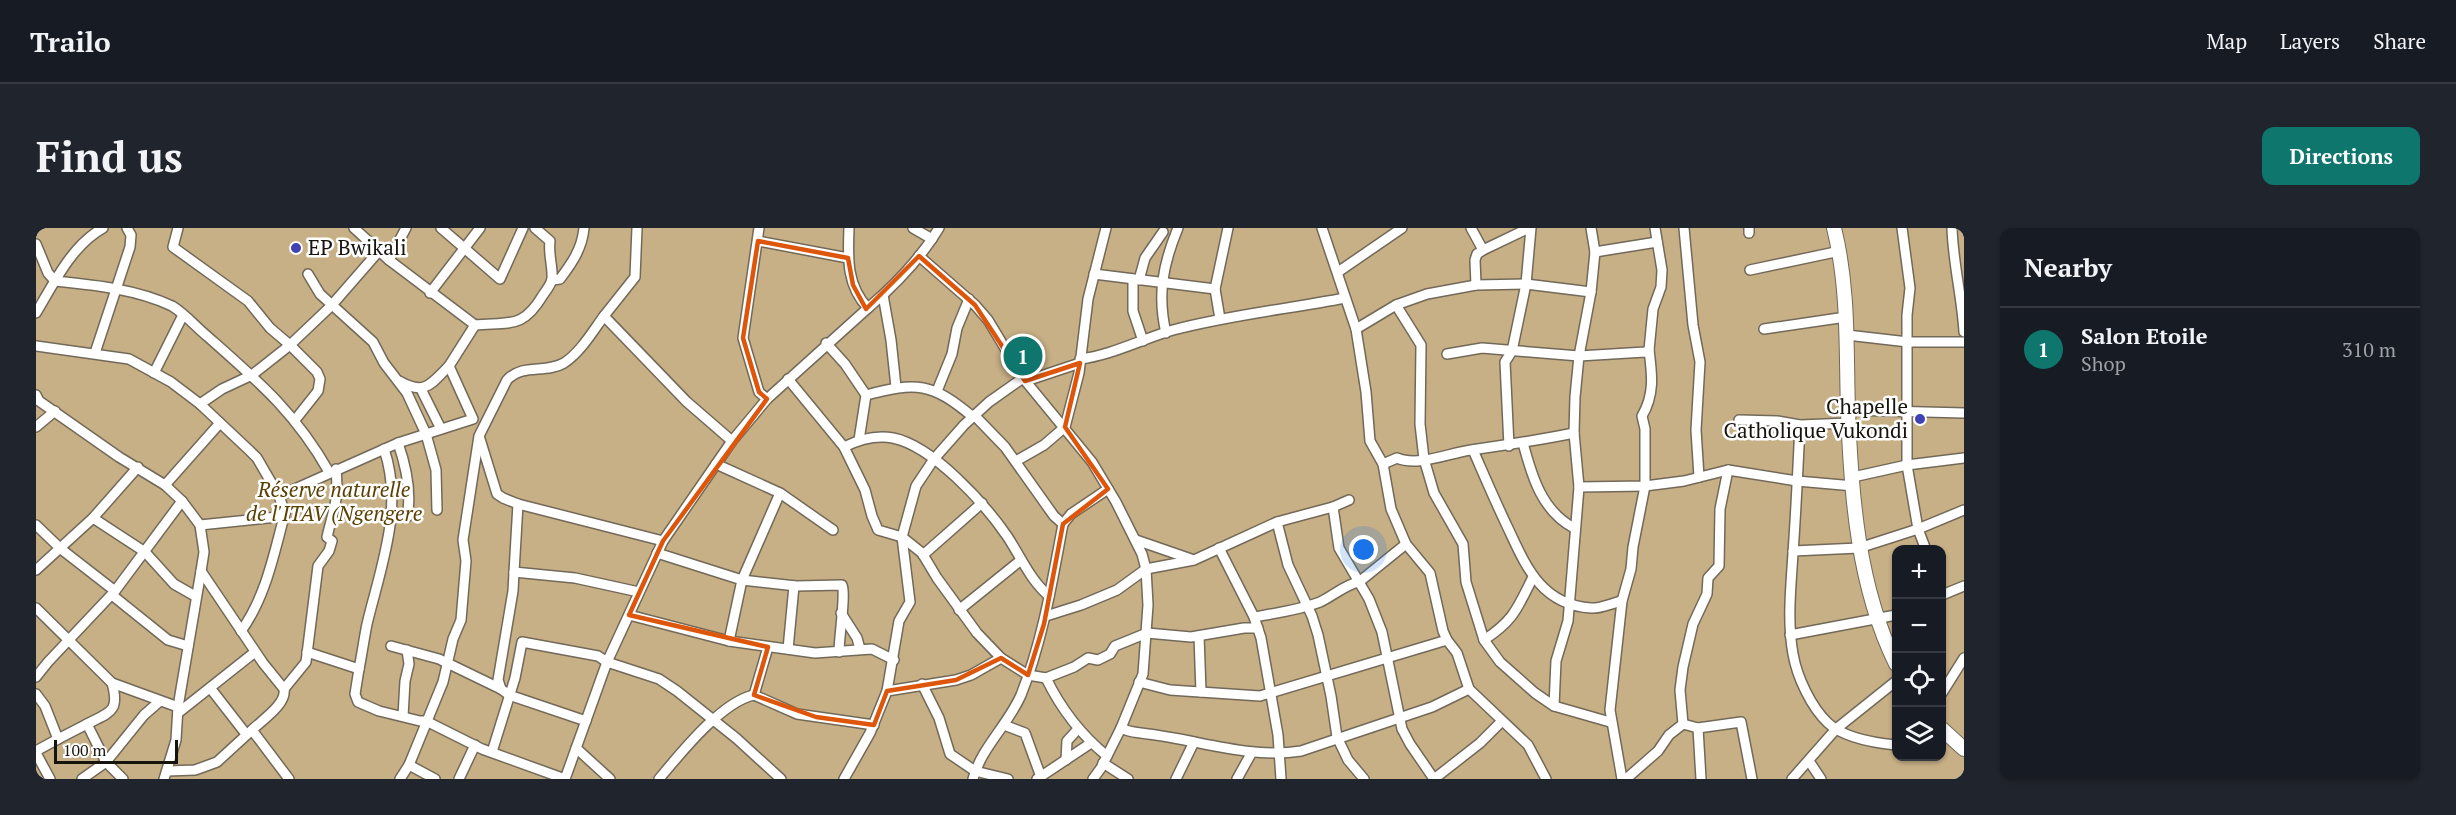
<!DOCTYPE html>
<html lang="en">
<head>
<meta charset="utf-8">
<style>
  :root { --surface:#171b24; --page:#20242c; --text:#f1f3f6; --muted:#9ea1a6; --line:#363941; --accent:#0f766e }
  body { margin:0; font-family:"PT Serif",serif; background:var(--page); color:var(--text) }
  .controls { position:absolute; right:18px; bottom:18px; display:grid; overflow:hidden; border-radius:12px; box-shadow:0 2px 4px #0004 }
  .controls button { width:54px; height:54px; display:grid; place-items:center; padding:0; border:0; border-bottom:2px solid var(--line); background:var(--surface); color:var(--text); font:30px sans-serif }
  .scale { position:absolute; left:18px; bottom:15px; width:124px; box-sizing:border-box; padding-left:6px; border:3px solid #17140d; border-top:0; font-size:16px; line-height:21px; white-space:nowrap; color:#17140d; -webkit-text-stroke:4px #fff; paint-order:stroke }
  .you { position:absolute; left:1328px; top:322px; width:21px; height:21px; margin:-15px; border:4px solid #fff; border-radius:50%; background:#1a73e8; box-shadow:0 0 0 9px #1a73e833 }
  .badge { display:grid; place-items:center; width:39px; height:39px; border-radius:50%; background:var(--accent); color:#fff; font-size:20px; font-weight:700 }
  .pin { position:absolute; translate:-50% -50%; border:3px solid #fff; box-shadow:0 2px 6px #0006 }
  .list { margin:0; padding:0; list-style:none }
  h2 { display:flex; justify-content:space-between; align-items:center; height:78px; margin:0; padding:0 24px; font-size:26px }
  h2 small { font-size:20px; font-weight:400; color:var(--muted) }
  .list li { display:grid; grid-template-columns:39px 1fr auto; gap:18px; align-items:center; box-sizing:border-box; height:84px; padding:0 24px; border-top:2px solid var(--line) }
  .list b { display:block; font-size:22px; white-space:nowrap }
  .list p { margin:0; font-size:20px; white-space:nowrap; color:var(--muted) }
  .list em { font-size:20px; font-style:normal; color:var(--muted) }
  .icon { flex:none; width:33px; height:33px; fill:none; stroke:currentColor; stroke-width:2; stroke-linecap:round; stroke-linejoin:round }
  .map { position:relative; flex:none; width:1928px; height:551px; overflow:hidden; border-radius:12px }
  header { display:flex; align-items:center; gap:36px; box-sizing:border-box; height:84px; padding:0 30px; background:var(--surface); border-bottom:2px solid var(--line) }
  header strong { font-size:28px }
  nav { display:flex; gap:33px; margin-inline-start:auto; font-size:21px }
  .intro { display:flex; align-items:center; justify-content:space-between; box-sizing:border-box; height:144px; padding:0 36px }
  h1 { margin:0; font-size:42px }
  .button { padding:15px 27px; border-radius:12px; background:var(--accent); color:#fff; font-size:21px; font-weight:700 }
  main { display:flex; gap:36px; padding:0 36px }
  aside { flex:1; background:var(--surface); border-radius:12px; box-shadow:0 2px 4px #0004 }
  .map>svg:first-child { display:block }
  .green { fill:#c7af86; fill-rule:evenodd }
  .lines { fill:none; stroke-linecap:round; stroke-linejoin:round }
  .street-casing { stroke:#726958; stroke-width:12 }
  .secondary-casing { stroke:#726958; stroke-width:16 }
  .street { stroke:#fff; stroke-width:9 }
  .secondary { stroke:#fff; stroke-width:14 }
  .marked { fill:none; stroke:#de560c; stroke-width:4.5; stroke-linejoin:round }
  .poi-dot { fill:#4141b6; stroke:#fff; stroke-width:2 }
  .labels { text-anchor:middle; stroke-width:5; stroke-linejoin:round; paint-order:stroke }
  .poi-label { font-size:21px; fill:#17140d; stroke:#fff; text-anchor:start }
  .park-label { font-size:21px; font-style:italic; fill:#5a4003; stroke:#fff }
</style>
</head>
<body>
<header>
<strong>Trailo</strong>
<nav><a>Map</a><a>Layers</a><a>Share</a></nav>
</header>
<div class="intro"><h1>Find us</h1><a class="button">Directions</a></div>
<main>
<div class="map">
<svg width="1928" height="551" viewBox="0 0 1928 551">
  <rect width="100%" height="100%" fill="#efe4d0"/>
  <!-- green -->
  <path class="green" d="M0,0H1928V551H0ZM1860,322H1906V528H1860Z"/>
  <g class="lines">
    <defs>
      <g id="street">
        <path d="M142,0L137,19L212,73L234,100L254,117L281,144L284,151L282,163L259,192"/>
        <path d="M318,0L353,32L439,97C474,94 487,101 507,67C510,63 515,56 516,51C517,38 512,26 514,13L499,0"/>
        <path d="M405,0L464,51L487,0"/>
        <path d="M601,0L599,49L568,88L651,174L696,213"/>
        <path d="M723,0L707,110L723,164L731,171"/>
        <path d="M877,0L896,11"/>
        <path d="M1286,0L1320,101L1330,164L1334,213L1347,236L1355,281L1370,316L1394,345L1407,403L1411,412L1421,425L1433,461L1492,517L1510,551"/>
        <path d="M1435,0L1447,22L1441,26L1439,32L1440,57"/>
        <path d="M1648,0L1657,97L1664,134L1660,202L1663,249"/>
        <path d="M1713,0V5"/>
        <path d="M1866,0L1874,60L1871,87V237L1882,301L1890,322"/>
        <path d="M1916,0C1917,35 1926,69 1928,104"/>
        <path d="M722,13L812,30"/>
        <path d="M0,16L12,45L19,53C58,57 100,61 136,78C148,85 160,99 171,108C222,153 259,184 293,244"/>
        <path d="M1447,22L1493,0"/>
        <path d="M1559,24L1621,14"/>
        <path d="M883,28L939,77L952,92L987,150L1056,234L1080,274L1106,326L1110,341L1112,377L1107,446L1085,500L1065,540L1057,551"/>
        <path d="M353,32L370,0"/>
        <path d="M1714,42L1804,23"/>
        <path d="M1302,44L1366,0"/>
        <path d="M272,46L284,66L337,114L348,135L371,165L390,206L400,242L401,282"/>
        <path d="M1058,46L1179,61"/>
        <path d="M516,52L524,51C536,35 546,21 548,0"/>
        <path d="M1097,52V83L1107,113"/>
        <path d="M1103,52L1109,30L1127,4"/>
        <path d="M394,65L444,0"/>
        <path d="M847,67L855,112L860,159"/>
        <path d="M1360,77L1385,117L1384,196L1388,231L1398,265L1427,316L1430,354L1448,412L1464,434L1499,465L1518,478L1574,494"/>
        <path d="M832,80C859,57 885,30 903,0"/>
        <path d="M0,85C18,55 36,17 67,0"/>
        <path d="M1184,91L1179,61L1192,0"/>
        <path d="M1320,101L1360,77L1391,66L1440,57L1490,56L1555,64"/>
        <path d="M1728,101L1810,89"/>
        <path d="M1130,105C1121,67 1127,36 1142,0"/>
        <path d="M1811,107L1872,114H1928"/>
        <path d="M790,115L809,136L830,167L823,212"/>
        <path d="M0,118L93,131L135,154L164,176L214,223L221,230L243,268"/>
        <path d="M1613,122L1617,81L1625,59L1626,42L1619,0"/>
        <path d="M59,125L94,19L95,7L91,0"/>
        <path d="M1411,126L1446,120L1543,128L1609,124L1613,122C1616,146 1619,166 1606,188L1609,201V258L1597,319L1595,341L1586,373L1574,482L1586,551"/>
        <path d="M1044,131C1076,127 1106,111 1137,102C1193,87 1252,81 1309,70"/>
        <path d="M118,145L147,87"/>
        <path d="M752,151L808,219L829,262L836,288L842,302L866,309L886,325L901,350L941,405L965,430L992,447L1010,450L1038,439L1052,430L1062,432L1074,426L1079,418L1111,405L1155,409L1208,400H1222"/>
        <path d="M363,153C389,168 395,156 413,138"/>
        <path d="M990,153L1044,135"/>
        <path d="M385,161L405,201"/>
        <path d="M901,163L916,126L921,100L933,71"/>
        <path d="M0,167L3,173L83,229L129,257L146,273L164,297L168,324L165,343L142,479L140,512L128,551"/>
        <path d="M830,167C881,154 895,154 937,189"/>
        <path d="M164,176L186,161L216,147L254,117L295,78L343,23"/>
        <path d="M1812,182L1928,185"/>
        <path d="M938,187L969,219L1018,288L1027,296"/>
        <path d="M1703,192L1741,193L1764,197L1813,195"/>
        <path d="M1764,197C1762,240 1760,283 1757,325C1755,358 1751,393 1757,426C1761,449 1775,479 1792,495C1808,510 1839,515 1860,517"/>
        <path d="M0,199L19,183"/>
        <path d="M444,211L461,266L467,270L482,276L478,344L539,350L603,364"/>
        <path d="M362,215C370,238 376,264 371,289"/>
        <path d="M1487,215C1496,249 1506,283 1538,300"/>
        <path d="M1473,218L1469,134L1476,123L1490,56L1495,0"/>
        <path d="M808,219C822,212 840,207 857,210C897,218 949,276 971,308C985,329 994,352 1013,368"/>
        <path d="M1437,222C1448,247 1459,273 1471,298C1489,336 1504,377 1555,380C1564,381 1576,375 1586,373"/>
        <path d="M980,233L1008,217L1029,199L1043,145L1052,71L1070,0"/>
        <path d="M680,236L744,265L797,302"/>
        <path d="M1347,236L1361,230C1382,239 1413,225 1435,222C1470,217 1504,212 1538,205"/>
        <path d="M1817,249L1871,237L1928,230"/>
        <path d="M129,257L184,195"/>
        <path d="M1543,259L1609,258L1648,253L1692,242L1761,253L1818,258"/>
        <path d="M482,276L627,313"/>
        <path d="M1297,279L1303,320L1333,371L1346,404L1366,501L1374,516L1398,551"/>
        <path d="M57,290L109,324L138,356L159,368"/>
        <path d="M1241,294L1252,337L1276,388L1282,407L1295,468L1301,509L1312,532L1328,551"/>
        <path d="M0,297L25,321L79,363"/>
        <path d="M164,297L241,289L249,285L243,268L362,215L437,191L413,138L439,97"/>
        <path d="M1100,312L1155,331"/>
        <path d="M1183,320L1218,389L1225,410L1242,507L1245,551"/>
        <path d="M1757,323L1823,320L1882,301L1928,282"/>
        <path d="M621,325L706,352L760,358L806,357C810,366 803,409 803,424"/>
        <path d="M887,327L946,275"/>
        <path d="M0,342L57,290L102,239"/>
        <path d="M165,343L227,435L248,461C251,476 226,492 216,502L253,551"/>
        <path d="M478,344L477,363L462,452L465,461L473,467L550,493"/>
        <path d="M76,367L132,412L152,418"/>
        <path d="M1906,367L1928,358"/>
        <path d="M0,380L76,455C84,484 74,484 51,496"/>
        <path d="M923,382L985,332"/>
        <path d="M805,385L821,410L824,421"/>
        <path d="M593,387L693,413L779,425L836,421L858,432"/>
        <path d="M1010,388L1045,377L1081,362L1110,341L1158,332L1241,294L1297,279L1313,272"/>
        <path d="M1218,389C1241,385 1263,382 1284,374C1297,368 1310,356 1323,354L1370,316"/>
        <path d="M205,403C230,369 238,325 249,285"/>
        <path d="M1754,407L1860,387"/>
        <path d="M1163,408L1165,464"/>
        <path d="M1448,412C1478,392 1481,381 1497,349"/>
        <path d="M693,413L706,352L744,265"/>
        <path d="M355,418L403,431L465,461"/>
        <path d="M752,421L758,358"/>
        <path d="M271,424L323,441C326,426 328,411 331,396C345,338 368,280 348,221"/>
        <path d="M323,441L319,466L322,474L343,483L384,493H390L446,521L529,551L571,434L627,313L696,213L731,171L832,80C810,57 812,29 813,0"/>
        <path d="M0,449L12,434L79,363L146,273"/>
        <path d="M1010,450C1025,481 1044,506 1071,528"/>
        <path d="M1103,454L1134,462L1224,468L1411,412"/>
        <path d="M76,455L142,479"/>
        <path d="M886,456L903,490L914,526L939,543L972,551"/>
        <path d="M175,461L210,506"/>
        <path d="M248,461L270,434L282,338L293,323L296,313L291,309C298,279 303,273 300,241"/>
        <path d="M851,463L920,452L935,447L965,430"/>
        <path d="M1906,465L1928,430"/>
        <path d="M0,466L9,478L22,511L51,496L70,534L87,551"/>
        <path d="M718,467L732,419"/>
        <path d="M1518,478L1520,433L1532,393L1543,259L1538,205L1539,169L1543,128L1555,64L1559,24L1555,0"/>
        <path d="M142,485L219,424"/>
        <path d="M367,488L369,453L373,436L371,422"/>
        <path d="M1647,496L1662,500L1705,494L1716,551"/>
        <path d="M968,497L989,505L1005,549"/>
        <path d="M1085,500C1094,505 1102,504 1112,506C1163,512 1213,531 1265,523L1396,479L1433,461"/>
        <path d="M1662,500L1665,551"/>
        <path d="M540,520L574,551"/>
        <path d="M0,523L22,511"/>
        <path d="M456,524L479,450L486,414L562,428L571,434L623,451L641,463L700,510L745,551"/>
        <path d="M0,525L14,551"/>
        <path d="M1030,532L1031,513L1042,501"/>
        <path d="M1773,533L1785,551"/>
        <path d="M1067,535L1092,551"/>
        <path d="M373,537L399,551"/>
        <path d="M131,543L159,542L181,534L216,502"/>
        <path d="M46,551L70,534L108,487L124,473"/>
        <path d="M364,551L373,537L407,454L417,411L425,392L430,333L427,312L443,208L471,152C487,135 509,146 528,135C544,125 557,103 568,88"/>
        <path d="M423,551L439,517"/>
        <path d="M623,551C644,526 685,474 718,467L761,486L838,497"/>
        <path d="M808,551L834,505L851,463L863,393L874,374L866,309L880,258L898,231L928,197L953,174L987,150"/>
        <path d="M937,551C945,520 972,497 985,467C1007,412 1016,354 1027,296L1035,286L1072,261"/>
        <path d="M1001,551L1055,515"/>
        <path d="M1140,551L1158,514"/>
        <path d="M1201,551L1216,524"/>
        <path d="M1398,551L1444,515L1466,493"/>
        <path d="M1590,551L1622,523L1633,507L1647,496L1644,462L1647,439L1657,396L1671,366L1672,350L1683,338L1684,281L1692,242"/>
        <path d="M1756,551L1800,501L1860,453"/>
      </g>
      <g id="secondary">
        <path d="M1798,0C1813,60 1810,121 1812,182C1815,267 1822,359 1860,436"/>
        <path d="M1906,501L1928,521"/>
      </g>
    </defs>
    <!-- street casing -->
    <use href="#street" class="street-casing"/>
    <!-- secondary casing -->
    <use href="#secondary" class="secondary-casing"/>
    <!-- street -->
    <use href="#street" class="street"/>
    <!-- secondary -->
    <use href="#secondary" class="secondary"/>
  </g>
  <!-- marked area -->
  <path class="marked" d="M722,13L812,30L817,57L830,81L883,28L939,77L989,153L1044,135L1029,199L1072,261L1027,296L1008,396L992,447L965,430L920,452L851,463L838,497L780,489L718,467L732,419L593,387L627,313L731,171L723,164L707,110Z"/>
  <!-- markers -->
  <g class="poi-dot">
    <circle cx="260" cy="20" r="6"/>
    <circle cx="1884" cy="191" r="6"/>
  </g>
  <g class="labels">
    <!-- poi labels -->
    <g class="poi-label">
      <text x="272" y="27">EP Bwikali</text>
      <text x="1872" y="186" text-anchor="end">Chapelle<tspan x="1872" dy="24">Catholique Vukondi</tspan></text>
    </g>
    <!-- park labels -->
    <g class="park-label">
      <text x="298" y="269">Réserve naturelle<tspan x="298" dy="24">de l'ITAV (Ngengere</tspan></text>
    </g>
  </g>
</svg>
<div class="controls">
<button>+</button>
<button>−</button>
<button><svg class="icon" aria-label="locate" viewBox="0 0 24 24"><circle cx="12" cy="12" r="6"/><path d="M12 2v4M12 18v4M2 12h4M18 12h4"/></svg></button>
<button><svg class="icon" aria-label="layers" viewBox="0 0 24 24"><path d="M12 4l9 5-9 5-9-5zM3 14l9 5 9-5"/></svg></button>
</div>
<div class="scale">100 m</div>
<div class="you"></div>
<div class="pin badge" style="left:987px;top:128px">1</div>
</div>
<aside>
<h2>Nearby<small></small></h2>
<ul class="list">
<li><span class="badge">1</span><div><b>Salon Etoile</b><p>Shop</p></div><em>310 m</em></li>
</ul>
</aside>
</main>
</body>
</html>
